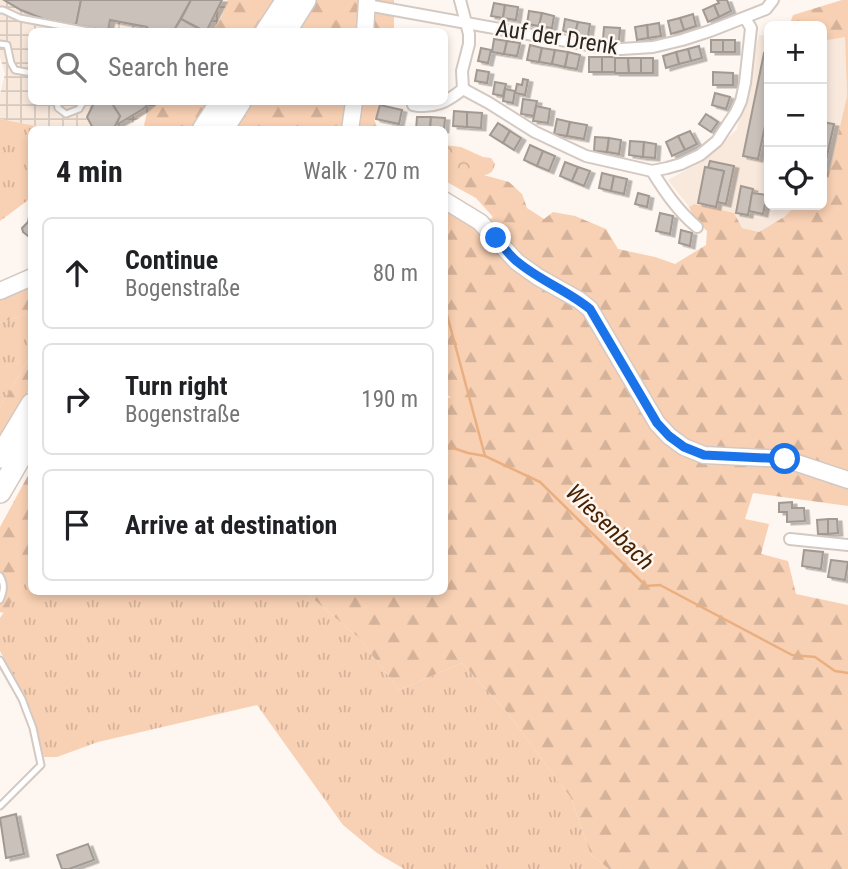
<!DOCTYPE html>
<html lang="en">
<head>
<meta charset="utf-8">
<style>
  :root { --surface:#fff; --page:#f6f6f6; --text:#202124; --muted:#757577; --line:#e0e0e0 }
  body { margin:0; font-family:"Roboto Condensed",sans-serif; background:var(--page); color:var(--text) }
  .controls { position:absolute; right:21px; top:21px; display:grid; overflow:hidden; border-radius:10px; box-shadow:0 4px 10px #0003 }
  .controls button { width:63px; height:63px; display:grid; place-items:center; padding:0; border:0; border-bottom:2px solid var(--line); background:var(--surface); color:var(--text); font:35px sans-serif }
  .stop { position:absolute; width:21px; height:21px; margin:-16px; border:5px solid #1a73e8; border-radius:50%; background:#fff }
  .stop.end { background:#1a73e8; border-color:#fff; box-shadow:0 2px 7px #0008 }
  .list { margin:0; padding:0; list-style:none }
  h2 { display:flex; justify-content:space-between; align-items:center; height:91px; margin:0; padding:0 28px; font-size:30px }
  h2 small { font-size:23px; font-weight:400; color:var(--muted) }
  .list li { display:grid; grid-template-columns:46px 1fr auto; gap:21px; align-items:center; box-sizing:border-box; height:112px; margin:0 14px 14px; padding:0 14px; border:2px solid var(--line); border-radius:10px }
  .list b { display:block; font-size:26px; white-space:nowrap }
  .list p { margin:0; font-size:23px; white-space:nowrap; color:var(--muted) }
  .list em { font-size:23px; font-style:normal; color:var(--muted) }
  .icon { flex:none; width:38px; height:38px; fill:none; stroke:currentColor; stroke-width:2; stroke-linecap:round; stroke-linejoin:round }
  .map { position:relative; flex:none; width:848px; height:869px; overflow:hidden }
  .search { position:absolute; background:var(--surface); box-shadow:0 4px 10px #0003; left:28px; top:28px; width:420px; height:77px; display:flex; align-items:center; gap:18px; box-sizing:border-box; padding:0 24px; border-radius:10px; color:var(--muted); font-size:26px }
  .panel { position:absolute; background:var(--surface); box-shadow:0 4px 10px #0003; left:28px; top:126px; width:420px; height:469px; border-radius:10px }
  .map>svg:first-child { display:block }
  .built { fill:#f9e9dd }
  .industrial { fill:url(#industrial-grid) }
  .grass { fill:url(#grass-tufts) }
  .forest { fill:url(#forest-firs) }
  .park { fill:url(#park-crowns) }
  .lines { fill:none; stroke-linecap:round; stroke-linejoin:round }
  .stream { stroke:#eaaf81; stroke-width:2.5 }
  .building { fill:#cac1ba; stroke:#a29992; stroke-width:2; filter:url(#shadow) }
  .service-casing { stroke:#d3c9c2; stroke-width:9 }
  .minor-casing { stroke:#d3c9c2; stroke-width:14 }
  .secondary-casing { stroke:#d3c9c2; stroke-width:19 }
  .motorway-casing { stroke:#d3c9c2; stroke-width:24 }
  .service { stroke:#fff; stroke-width:5 }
  .minor { stroke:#fff; stroke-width:10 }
  .secondary { stroke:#fff; stroke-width:16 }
  .motorway { stroke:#fff; stroke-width:21 }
  .route { stroke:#1a73e8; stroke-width:9 }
  .labels { text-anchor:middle; stroke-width:5; stroke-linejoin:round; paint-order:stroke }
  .street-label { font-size:23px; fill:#2a2623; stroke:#fef6f0 }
  .water-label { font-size:24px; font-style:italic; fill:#472100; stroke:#fef6f0 }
</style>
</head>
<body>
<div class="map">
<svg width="848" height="869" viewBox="0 0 848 869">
  <defs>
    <pattern id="industrial-grid" width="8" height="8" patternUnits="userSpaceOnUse" patternTransform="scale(1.75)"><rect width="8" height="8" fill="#f9e9dd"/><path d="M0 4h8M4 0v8" fill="none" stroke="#d6c8bd"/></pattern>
    <pattern id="grass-tufts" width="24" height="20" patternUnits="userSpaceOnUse" patternTransform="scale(1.75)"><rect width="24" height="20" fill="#f8d0b3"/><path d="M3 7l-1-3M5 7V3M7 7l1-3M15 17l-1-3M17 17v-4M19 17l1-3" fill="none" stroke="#d5b29a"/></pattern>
    <pattern id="forest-firs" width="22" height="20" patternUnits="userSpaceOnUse" patternTransform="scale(1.75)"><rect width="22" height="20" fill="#f8d0b3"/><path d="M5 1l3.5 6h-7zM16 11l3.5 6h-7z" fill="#d5b29a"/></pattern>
    <pattern id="park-crowns" width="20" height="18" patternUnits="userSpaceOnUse" patternTransform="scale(1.75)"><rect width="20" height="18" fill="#f8d0b3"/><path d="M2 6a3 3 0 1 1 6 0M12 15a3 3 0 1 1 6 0" fill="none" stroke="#d5b29a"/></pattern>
    <filter id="shadow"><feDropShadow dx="4.5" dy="2.5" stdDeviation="0" flood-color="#0004"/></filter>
  </defs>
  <rect width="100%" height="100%" fill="#fef6f0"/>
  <!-- built -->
  <g class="built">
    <path d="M759,35L769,36V205H796L784,217L759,232L742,228L694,204L689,207L668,180L706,159L737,129Z"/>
    <path d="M845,36L847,96L830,170L822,179V41Z"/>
  </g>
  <!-- industrial -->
  <path class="industrial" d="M0,0H228L222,16L212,31L32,32V102H159L147,113L124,129H52L0,119V94L5,74L0,57Z"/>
  <!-- grass -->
  <g class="grass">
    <path d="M0,119L52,129L32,130L31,198L0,221Z"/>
    <path d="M31,312V355L0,407V323Z"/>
    <path d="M31,573L32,592H305L358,637L399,690L462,663L506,711L571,798L591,855L609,869H404L377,853L343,825L257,705L98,742L57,757H44L31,710L0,651V618Z"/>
  </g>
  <!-- forest -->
  <g class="forest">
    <path d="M228,0H394V31L212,32L222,16Z"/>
    <path d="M842,0H848V506L753,493L745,519L769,524L761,554L788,561L796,594L848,605V869H609L591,855L571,798L506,711L462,663L399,690L358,637L305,592H444L445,397L451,398L444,391L445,207L478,228L493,217L476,198L445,181V175L448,173L480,174L509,182L522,194L527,208L544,219L553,212L575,216L606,229L618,249L655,257L675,264L706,245L707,231L696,221L689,207L694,204L734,213L742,228L759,232L784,217L796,205H822V179L830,170L847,96L845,37L822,41V26H789L793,15Z"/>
    <path d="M159,102H382L379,114L374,119L378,129L150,130L144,125L147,113Z"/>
    <path d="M31,286V312L0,323V300Z"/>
    <path d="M31,355V386L0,441V407Z"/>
    <path d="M31,470V573L4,613L0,612V527Z"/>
  </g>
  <!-- park -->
  <path class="park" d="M445,145L461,147L483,157L491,158L495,164C493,170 493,172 488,174C484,177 450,176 445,174Z"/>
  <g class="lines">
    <!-- stream -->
    <g class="stream">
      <path d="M446,311L485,456L540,482L646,586L660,585L792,655L815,657L835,671L848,673"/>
      <path d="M444,445L468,453L485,456"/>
    </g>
  </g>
  <!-- building -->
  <g class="building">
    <path d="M4,0H81L76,25L44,19L21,10Z"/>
    <path d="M81,0H191L173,32H150L147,27L110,20L108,31L76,25Z"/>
    <path d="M191,0H222L206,32L181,19Z"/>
    <path d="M717,0H727L731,11L719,17L714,5L719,3Z"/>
    <path d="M494,3L505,5L503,18L491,16Z"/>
    <path d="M505,5L518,7L516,20L503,18Z"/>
    <path d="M714,5L719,17L708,22L703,10Z"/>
    <path d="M529,11L542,13L539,26L527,24Z"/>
    <path d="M542,13L554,16L552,28L539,26Z"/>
    <path d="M693,14L696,26L684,30L680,18Z"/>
    <path d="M680,18L684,30L671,34L668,21Z"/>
    <path d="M181,19L205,32H173Z"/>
    <path d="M565,19L578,22L575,34L563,31Z"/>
    <path d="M578,22L590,24L588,36L575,34Z"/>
    <path d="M659,23L661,36L648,38L647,25Z"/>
    <path d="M647,25L648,38L637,40L635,27Z"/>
    <path d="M604,27L620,28L619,41L603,40Z"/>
    <path d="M494,39L507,41L504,54L492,52Z"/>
    <rect x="711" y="40" width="12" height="12"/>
    <rect x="723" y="40" width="12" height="12"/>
    <path d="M507,41L520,43L517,56L504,54Z"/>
    <path d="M530,45L542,48L539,62L527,60Z"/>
    <path d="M699,46L702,58L691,61L688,49Z"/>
    <path d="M481,48L491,50L488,63L478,61Z"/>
    <path d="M542,48L555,50L552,64L539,62Z"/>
    <path d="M688,49L691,61L679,64L676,52Z"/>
    <path d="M555,50L568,52L565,67L552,64Z"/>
    <path d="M568,52L580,55L577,69L565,67Z"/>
    <path d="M676,52L679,64L666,68L663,56Z"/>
    <path d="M764,53L769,54V107L758,159L743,156Z"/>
    <rect x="589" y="57" width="13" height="15"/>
    <rect x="602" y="57" width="13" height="15"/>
    <path d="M615,58H628L629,73H615Z"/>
    <path d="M628,58H641V73H629Z"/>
    <rect x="641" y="58" width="12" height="15"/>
    <path d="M477,70L489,72L487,83L475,81Z"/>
    <path d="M713,72L733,73V85H713Z"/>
    <path d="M523,79L528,80L525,95L515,93L517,84L522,85Z"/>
    <path d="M495,82L506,84L503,96L493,94Z"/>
    <path d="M505,89L515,91L513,103L503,101Z"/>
    <path d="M715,93L730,97L726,109L712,105Z"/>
    <path d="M523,99L537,101L534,116L521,114Z"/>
    <path d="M103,102H151L143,109L118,124L117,123L120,116L111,102Z"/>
    <path d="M111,102L120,116L113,130H94L87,117L94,103Z"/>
    <path d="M380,105L402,110L399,124L376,119Z"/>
    <path d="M536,106L550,109L548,123L533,121Z"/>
    <path d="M454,111L467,112V127L453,126Z"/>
    <path d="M467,112L482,113L481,128L467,127Z"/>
    <path d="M706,114L718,122L711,132L699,124Z"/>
    <path d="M417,117H431L430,130H416Z"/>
    <path d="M431,117L445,118L444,130H430Z"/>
    <path d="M557,119L570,122L567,136L554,134Z"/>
    <path d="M570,122L587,125L584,139L567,136Z"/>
    <path d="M822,122L834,124L823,174H822Z"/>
    <path d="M498,123L510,131L503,143L490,135Z"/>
    <path d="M510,131L521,138L514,150L503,143Z"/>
    <path d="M690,131L697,144L685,150L678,136Z"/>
    <path d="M678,136L685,150L672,156L666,142Z"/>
    <path d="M595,137L609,138L607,152L594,151Z"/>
    <path d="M609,138L621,140L619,154L607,152Z"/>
    <path d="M630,141L644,142L643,157L629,155Z"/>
    <path d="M644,142L656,144L655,158L643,157Z"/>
    <path d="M530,145L543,151L537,166L524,160Z"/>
    <path d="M543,151L555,156L549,171L537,166Z"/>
    <path d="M710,161L734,166L726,204L717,202L724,171L708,168Z"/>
    <path d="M565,162L578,167L572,181L560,176Z"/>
    <path d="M578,167L590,171L584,186L572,181Z"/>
    <path d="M705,167L724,171L716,207L698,203Z"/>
    <path d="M602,173L614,176L611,191L599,188Z"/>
    <path d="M614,176L627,179L624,194L611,191Z"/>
    <path d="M741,186L753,189L748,215L736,213Z"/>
    <path d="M638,193L649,196L647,207L635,204Z"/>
    <path d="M752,193L767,195L763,214L749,211Z"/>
    <path d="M660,213L673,216L670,234L656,231Z"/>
    <path d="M32,215V235L28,236L23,232L22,228L28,222L29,217Z"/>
    <path d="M681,230L692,233L690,246L679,243Z"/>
    <path d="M792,502V508H804L805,521L787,522V512H779V503Z"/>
    <path d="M828,519H837L838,533L828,534Z"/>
    <path d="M828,519V534H818L817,520Z"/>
    <path d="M804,550L823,552L821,569L802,566Z"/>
    <path d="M831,560L848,562L845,580L828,577Z"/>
    <path d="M16,814L24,854L6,858L0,818Z"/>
    <path d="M88,844L94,860L69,869H62L57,855Z"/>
  </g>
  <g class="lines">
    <defs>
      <g id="service">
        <path d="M0,10H3L20,18L94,32"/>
        <path d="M0,44L7,45L11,63L15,70L32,73"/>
        <path d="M57,102L58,108L66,114L79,109L83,102"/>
        <path d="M0,576C5,584 4,591 0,600"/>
        <path d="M0,660L22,699L33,728L41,765L0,806"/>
      </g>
      <g id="minor">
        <path d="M460,0L469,34V44L462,71L463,89"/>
        <path d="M367,5L594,46L621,49L653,47L682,40L710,31L766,9L773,0"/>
        <path d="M463,89L489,103L535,132L586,156L652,171L667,168L681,164L700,155L717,141L736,112L741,101L745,83L751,28L745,18"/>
        <path d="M413,105C434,109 447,102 463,89"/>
        <path d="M652,171C665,192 678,211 697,227"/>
        <path d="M790,539L848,545"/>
      </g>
      <g id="secondary">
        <path d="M365,32L367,0"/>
        <path d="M350,130L354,102"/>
        <path d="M444,200L480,222L517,262L538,277L579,300L590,309L657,423L669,436L684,447L704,455L785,459L848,480"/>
        <path d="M0,291L32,277"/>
      </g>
      <g id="motorway">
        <path d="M266,32L287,0"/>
        <path d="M285,32L305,0"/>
        <path d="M203,130L221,102"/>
        <path d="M222,130L240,102"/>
        <path d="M0,457L32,404"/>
        <path d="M0,492L32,437"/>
      </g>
    </defs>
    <!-- service casing -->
    <use href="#service" class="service-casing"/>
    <!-- minor casing -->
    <use href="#minor" class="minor-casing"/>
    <!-- secondary casing -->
    <use href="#secondary" class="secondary-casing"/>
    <!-- motorway casing -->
    <use href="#motorway" class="motorway-casing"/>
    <!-- service -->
    <use href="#service" class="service"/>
    <!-- minor -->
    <use href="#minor" class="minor"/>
    <!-- secondary -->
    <use href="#secondary" class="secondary"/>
    <!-- motorway -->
    <use href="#motorway" class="motorway"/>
  </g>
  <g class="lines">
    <!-- route -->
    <path class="route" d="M496,238C504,247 510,257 519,263C541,281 568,291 590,309L657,423L669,436L684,447L704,455L785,459"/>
  </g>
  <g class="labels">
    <!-- street labels -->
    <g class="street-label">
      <text transform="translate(557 37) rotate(9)" y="8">Auf der Drenk</text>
    </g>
    <!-- water labels -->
    <g class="water-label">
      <text transform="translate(610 527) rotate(44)" y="8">Wiesenbach</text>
    </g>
  </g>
</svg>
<div class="controls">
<button>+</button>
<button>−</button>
<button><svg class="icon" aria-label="locate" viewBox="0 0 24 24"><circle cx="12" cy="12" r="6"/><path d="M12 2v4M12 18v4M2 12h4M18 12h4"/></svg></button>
</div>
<div class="stop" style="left:785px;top:459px"></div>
<div class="stop end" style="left:496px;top:238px"></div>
<div class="search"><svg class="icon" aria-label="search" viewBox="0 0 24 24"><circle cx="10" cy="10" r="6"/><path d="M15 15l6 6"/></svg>Search here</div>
<section class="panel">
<h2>4 min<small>Walk · 270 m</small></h2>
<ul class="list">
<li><svg class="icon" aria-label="ahead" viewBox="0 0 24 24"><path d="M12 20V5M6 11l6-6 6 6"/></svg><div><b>Continue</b><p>Bogenstraße</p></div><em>80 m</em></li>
<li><svg class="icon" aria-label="right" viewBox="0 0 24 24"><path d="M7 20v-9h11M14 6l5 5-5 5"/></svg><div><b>Turn right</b><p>Bogenstraße</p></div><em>190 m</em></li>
<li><svg class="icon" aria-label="arrive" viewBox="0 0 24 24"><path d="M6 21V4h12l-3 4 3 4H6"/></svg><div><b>Arrive at destination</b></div></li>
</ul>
</section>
</div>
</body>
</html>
